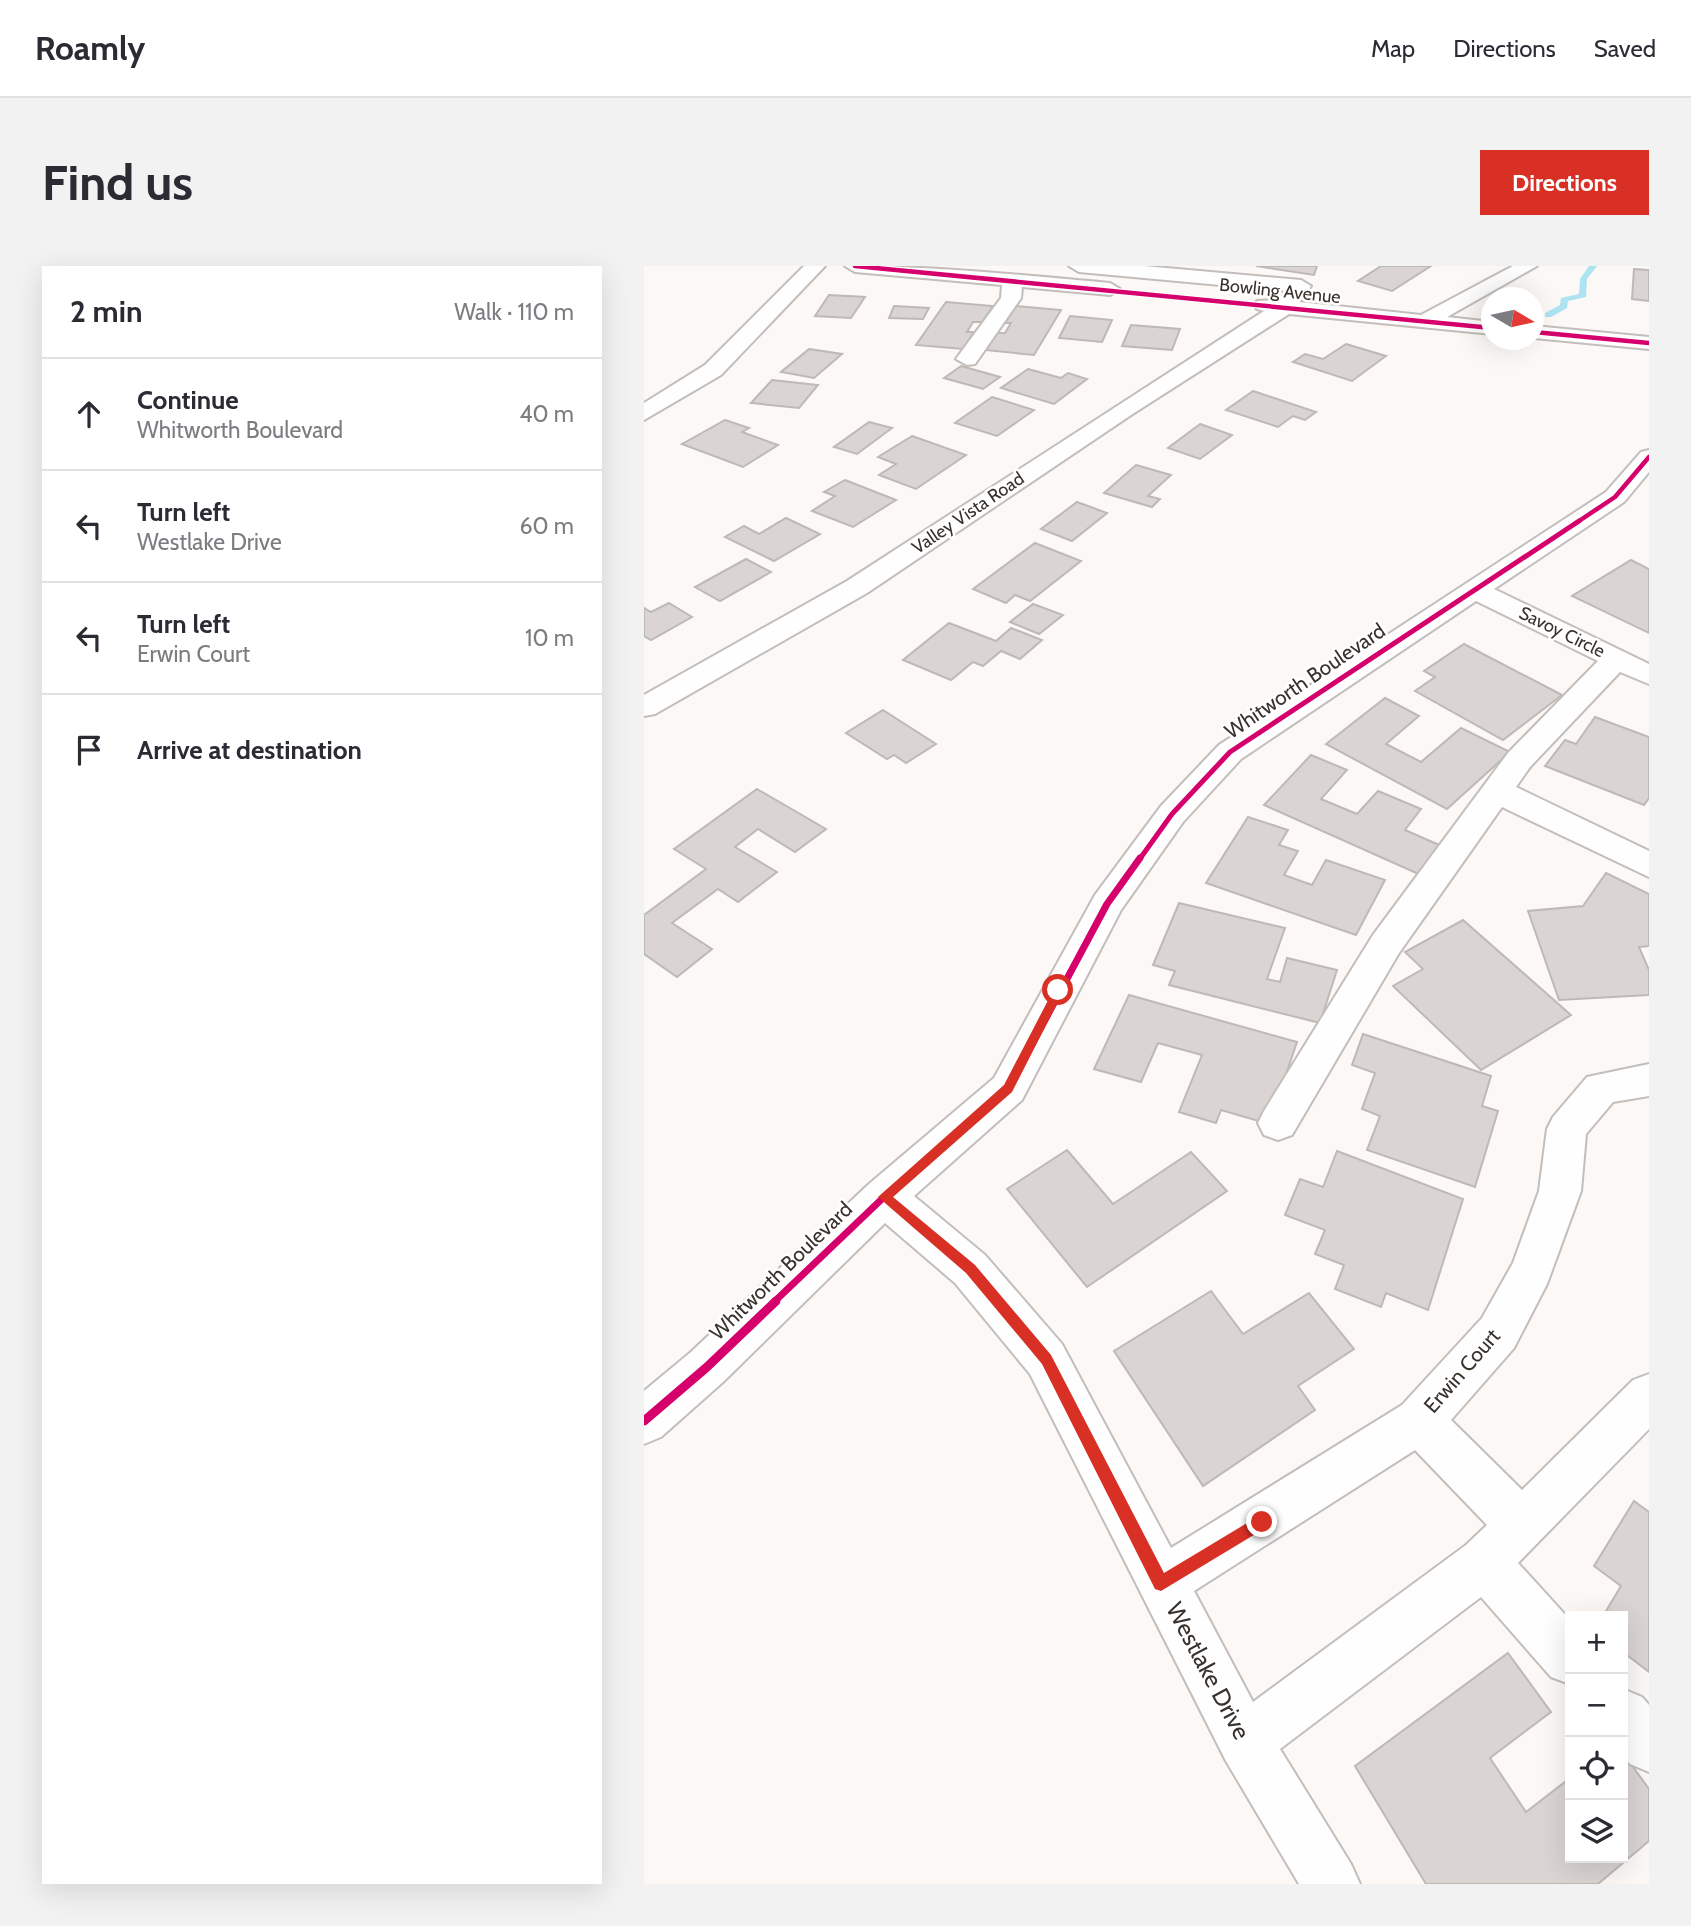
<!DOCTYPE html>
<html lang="en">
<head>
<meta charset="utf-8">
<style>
  :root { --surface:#fff; --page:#f2f2f3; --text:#2b2b33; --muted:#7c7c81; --line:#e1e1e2; --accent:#d93025 }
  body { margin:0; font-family:Cabin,sans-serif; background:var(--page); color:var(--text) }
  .controls { position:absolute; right:21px; bottom:21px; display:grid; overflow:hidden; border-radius:0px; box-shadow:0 7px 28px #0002 }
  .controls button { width:63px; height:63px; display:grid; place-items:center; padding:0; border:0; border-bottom:2px solid var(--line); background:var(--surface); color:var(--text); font:35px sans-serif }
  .compass { position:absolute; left:837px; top:21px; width:63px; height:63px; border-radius:50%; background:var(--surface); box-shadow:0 7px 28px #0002; rotate:99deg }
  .stop { position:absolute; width:21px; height:21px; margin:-16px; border:5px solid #d93025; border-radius:50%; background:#fff }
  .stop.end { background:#d93025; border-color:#fff; box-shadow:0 2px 7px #0008 }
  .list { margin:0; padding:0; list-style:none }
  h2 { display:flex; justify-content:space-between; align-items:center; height:91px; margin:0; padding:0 28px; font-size:30px }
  h2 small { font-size:23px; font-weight:400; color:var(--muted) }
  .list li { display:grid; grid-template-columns:46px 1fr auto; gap:21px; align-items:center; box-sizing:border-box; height:112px; padding:0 28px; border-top:2px solid var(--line) }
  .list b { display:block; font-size:26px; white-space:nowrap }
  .list p { margin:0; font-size:23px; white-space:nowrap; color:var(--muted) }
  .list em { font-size:23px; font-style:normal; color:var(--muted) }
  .icon { flex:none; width:38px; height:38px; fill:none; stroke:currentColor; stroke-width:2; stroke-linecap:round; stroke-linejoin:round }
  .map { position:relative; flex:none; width:1005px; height:1618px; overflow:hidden; border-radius:0px }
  header { display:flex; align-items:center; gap:42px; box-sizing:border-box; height:98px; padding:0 35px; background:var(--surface); border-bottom:2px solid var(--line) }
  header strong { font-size:33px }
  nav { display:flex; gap:38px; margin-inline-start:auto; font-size:24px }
  .intro { display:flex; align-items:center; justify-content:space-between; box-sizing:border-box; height:168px; padding:0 42px }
  h1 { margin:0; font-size:49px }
  .button { padding:18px 32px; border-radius:0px; background:var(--accent); color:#fff; font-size:24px; font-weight:700 }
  main { display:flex; gap:42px; padding:0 42px }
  aside { flex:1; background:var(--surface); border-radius:0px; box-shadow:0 7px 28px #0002 }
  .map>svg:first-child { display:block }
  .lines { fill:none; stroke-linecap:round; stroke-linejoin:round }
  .stream { fill:#ade4f2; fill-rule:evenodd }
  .building { fill:#dad5d2; stroke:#beb9b6; stroke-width:2 }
  .minor-casing { stroke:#c3bebb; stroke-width:4 }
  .minor { fill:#fefefe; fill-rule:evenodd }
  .cycleway-far3-casing { stroke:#fff; stroke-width:7 }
  .cycleway-far2-casing { stroke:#fff; stroke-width:9 }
  .cycleway-far1-casing { stroke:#fff; stroke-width:11 }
  .cycleway-casing { stroke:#fff; stroke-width:13 }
  .cycleway-far3 { stroke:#d6006c; stroke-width:4.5 }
  .cycleway-far2 { stroke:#d6006c; stroke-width:5 }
  .cycleway-far1 { stroke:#d6006c; stroke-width:7 }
  .cycleway { stroke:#d6006c; stroke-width:9 }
  .route { fill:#d93025 }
  .labels { text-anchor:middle; stroke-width:5; stroke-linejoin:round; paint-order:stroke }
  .far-street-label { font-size:18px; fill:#38312c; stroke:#fff }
  .street-label { font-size:21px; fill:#38312c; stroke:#fff }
  .near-street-label { font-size:24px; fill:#38312c; stroke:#fff }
</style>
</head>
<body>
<header>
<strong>Roamly</strong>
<nav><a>Map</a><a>Directions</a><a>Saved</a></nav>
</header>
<div class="intro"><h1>Find us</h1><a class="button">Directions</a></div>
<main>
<aside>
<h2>2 min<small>Walk · 110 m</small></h2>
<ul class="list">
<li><svg class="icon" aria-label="ahead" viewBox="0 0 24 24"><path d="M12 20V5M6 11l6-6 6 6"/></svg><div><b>Continue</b><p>Whitworth Boulevard</p></div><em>40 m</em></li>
<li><svg class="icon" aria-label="left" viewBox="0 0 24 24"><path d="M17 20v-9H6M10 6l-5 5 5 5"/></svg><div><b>Turn left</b><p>Westlake Drive</p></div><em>60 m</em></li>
<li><svg class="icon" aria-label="left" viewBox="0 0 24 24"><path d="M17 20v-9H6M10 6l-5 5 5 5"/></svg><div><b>Turn left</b><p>Erwin Court</p></div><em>10 m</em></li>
<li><svg class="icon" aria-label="arrive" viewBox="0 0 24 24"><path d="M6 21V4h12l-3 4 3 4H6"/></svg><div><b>Arrive at destination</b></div></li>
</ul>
</aside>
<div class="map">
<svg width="1005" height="1618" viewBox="0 0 1005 1618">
  <rect width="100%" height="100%" fill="#fbf8f6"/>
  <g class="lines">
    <!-- stream -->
    <path class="stream" d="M945,0H953L943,13L942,31L924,35L923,42L907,51H901V47L916,39L917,32L935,28L936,13Z"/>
  </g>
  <!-- building -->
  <g class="building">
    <path d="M612,0H673L670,9Z"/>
    <path d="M737,0H787L748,25L714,15Z"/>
    <path d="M990,3L1005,4V35L988,33Z"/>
    <path d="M185,29L221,31L207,52L171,50Z"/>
    <path d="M302,36L349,40L338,56H329L323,66H330L319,83L272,79Z"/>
    <path d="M250,40L285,42L279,53L245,52Z"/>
    <path d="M372,40L417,44L390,89L341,84L352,67H361L367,57H361Z"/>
    <path d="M426,50L468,54L458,76L415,72Z"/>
    <path d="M487,59L536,63L528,84L478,80Z"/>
    <path d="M702,78L742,90L708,115L649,96L661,88L679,93Z"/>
    <path d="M165,83L198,88L170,112L137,106Z"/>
    <path d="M317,100L356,111L339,123L300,112Z"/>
    <path d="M384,103L417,112L424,107L443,113L410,138L357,122Z"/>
    <path d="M128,114L174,119L155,142L107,137Z"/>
    <path d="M609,125L672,146L661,154L649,150L634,161L582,144Z"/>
    <path d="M348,131L390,144L353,170L311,157Z"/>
    <path d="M81,154L105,162L98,166L134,179L99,201L38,178Z"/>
    <path d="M225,156L248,162L213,188L190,181Z"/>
    <path d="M556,158L588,169L556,193L524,182Z"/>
    <path d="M268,170L322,189L272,223L235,209L252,198L234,191Z"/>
    <path d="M492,199L527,209L504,230L516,233L508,241L460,227Z"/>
    <path d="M201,214L252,234L209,261L168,245L191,230L180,226Z"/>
    <path d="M433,236L463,247L428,275L397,263Z"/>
    <path d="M142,252L176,268L130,295L81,271L100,260L115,268Z"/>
    <path d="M391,277L437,295L386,335L371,329L362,337L329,323Z"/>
    <path d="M102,293L127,306L76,335L51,321Z"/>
    <path d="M987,294L1005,303V367L928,330Z"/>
    <path d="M25,337L48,351L7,374L0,370V342L7,346Z"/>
    <path d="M389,338L419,349L395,368L366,356Z"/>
    <path d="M305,357L352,375L367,362L398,374L376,393L357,385L339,400L329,396L307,414L259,394Z"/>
    <path d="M820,378L918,429L859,474L771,425L791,411L780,405Z"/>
    <path d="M741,432L775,450L742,478L777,496L817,462L866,486L803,543L682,478Z"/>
    <path d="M239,444L292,478L262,497L250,489L243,493L202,467Z"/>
    <path d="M951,451L1005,471V532L1000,539L901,500L921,474L932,478Z"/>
    <path d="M667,489L703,504L677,533L713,548L734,525L777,543L761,564L802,582L779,610L620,539Z"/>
    <path d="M113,523L182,563L151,586L114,563L91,581L133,606L94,636L74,623L28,657L68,683L33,711L0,688V649L62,603L30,583Z"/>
    <path d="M604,551L644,564L635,579L654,585L640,609L668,619L682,594L741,614L712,669L562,617Z"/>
    <path d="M962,607L1005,628V680L995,681L1005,704V729L915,734L884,645L939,640Z"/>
    <path d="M535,637L641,662L623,713L636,716L643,692L693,704L676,757L525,719L531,705L509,699Z"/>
    <path d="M819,654L927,749L837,804L749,720L779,703L761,686Z"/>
    <path d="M485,729L653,776L625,858L577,844L572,857L535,846L558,789L514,777L497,816L450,803Z"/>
    <path d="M719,768L847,810L838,840L854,845L831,921L723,884L736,850L718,843L731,807L708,799Z"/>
    <path d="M423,884L469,938L547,886L583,925L443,1021L363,923Z"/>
    <path d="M693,885L819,933L784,1044L742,1027L737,1041L691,1023L700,999L671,988L681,964L641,949L656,913L679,921Z"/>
    <path d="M567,1025L599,1068L665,1027L710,1083L654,1120L671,1144L559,1220L470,1085Z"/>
    <path d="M990,1235L1005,1246V1406L979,1386V1350H959L977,1320L950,1300Z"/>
    <path d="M864,1387L907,1446L846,1492L882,1546L926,1512V1592H979V1487L1005,1523V1575L954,1618H782L711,1500Z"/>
  </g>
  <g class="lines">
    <defs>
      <g id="minor">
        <path d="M160,0H181L77,109L0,154V137L61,99Z"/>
        <path d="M201,0C290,0 377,9 466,17L476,23L466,29L378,21L377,32L331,98L323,99L312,93L357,32L358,19L211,6Z"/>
        <path d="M425,0H500L657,14L667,20L655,36L777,49L869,0H893L803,51L848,56V68L645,48L487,149L223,327L11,448L0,450V429L203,315L620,45L613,43L610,39L613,35L636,34L643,25L435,6Z"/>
        <path d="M890,60L1005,71V83L890,72Z"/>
        <path d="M1005,184V206L980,236L850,323L1005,398V418L976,406L886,501L872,521L1005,585V611L858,541L755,687L648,869L634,874L620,869L614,857L620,845L729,669L864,487L954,395L832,335L597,493L539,556L477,644L378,834L270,930L341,989L418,1078L527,1282L758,1139L838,1052L869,997L895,925L903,863L909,851L943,811L1005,798V830L969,836L942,868L937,925L903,1018L870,1082L807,1154L878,1224L989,1114L1005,1108V1163L874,1297L926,1354V1418L907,1411L837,1331L636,1483L707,1598L716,1618H655L582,1495L386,1108L311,1017L241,957L79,1116L17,1171L0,1178V1125L47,1086L225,918L350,812L451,629L517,540L575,479L962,226L997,186ZM771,1184L843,1259L822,1279L609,1436L550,1325Z"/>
        <path d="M979,1423L998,1431L1005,1439V1506L986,1498L979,1490Z"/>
      </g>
    </defs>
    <!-- minor casing -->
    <use href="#minor" class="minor-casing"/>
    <!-- minor -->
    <use href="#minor" class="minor"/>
    <defs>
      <g id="cycleway-far3">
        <path d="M211,0L848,62"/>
        <path d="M890,66L1005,77"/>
        <path d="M932,257L971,231L1005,191"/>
      </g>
      <path id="cycleway-far2" d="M495,594L528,548L586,486L935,255"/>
      <path id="cycleway-far1" d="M130,1036L240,931L364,823L463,638L496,592"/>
      <path id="cycleway" d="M0,1155L63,1101L132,1035"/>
    </defs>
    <!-- cycleway-far3 casing -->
    <use href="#cycleway-far3" class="cycleway-far3-casing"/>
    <!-- cycleway-far2 casing -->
    <use href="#cycleway-far2" class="cycleway-far2-casing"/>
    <!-- cycleway-far1 casing -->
    <use href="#cycleway-far1" class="cycleway-far1-casing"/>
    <!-- cycleway casing -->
    <use href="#cycleway" class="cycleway-casing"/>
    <!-- cycleway-far3 -->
    <use href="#cycleway-far3" class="cycleway-far3"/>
    <!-- cycleway-far2 -->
    <use href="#cycleway-far2" class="cycleway-far2"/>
    <!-- cycleway-far1 -->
    <use href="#cycleway-far1" class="cycleway-far1"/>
    <!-- cycleway -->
    <use href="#cycleway" class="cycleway"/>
  </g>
  <!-- route -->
  <path class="route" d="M414,720L420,724L368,826L249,931L331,999L407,1089L520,1307L613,1251H623V1261L517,1325L511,1323L398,1098L322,1007L234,931L360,819L411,721Z"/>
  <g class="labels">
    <!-- far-street labels -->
    <g class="far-street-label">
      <text transform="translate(636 25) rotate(6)" y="6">Bowling Avenue</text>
      <text transform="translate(324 247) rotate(-34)" y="6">Valley Vista Road</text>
      <text transform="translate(918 366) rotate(26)" y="6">Savoy Circle</text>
    </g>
    <!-- street labels -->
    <g class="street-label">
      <text transform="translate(661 415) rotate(-34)" y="7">Whitworth Boulevard</text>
      <text transform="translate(137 1005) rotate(-44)" y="7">Whitworth Boulevard</text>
      <text transform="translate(818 1105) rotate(-49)" y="7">Erwin Court</text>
    </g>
    <!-- near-street labels -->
    <g class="near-street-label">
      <text transform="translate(564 1405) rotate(62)" y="8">Westlake Drive</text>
    </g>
  </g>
</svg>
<div class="controls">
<button>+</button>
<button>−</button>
<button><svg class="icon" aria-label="locate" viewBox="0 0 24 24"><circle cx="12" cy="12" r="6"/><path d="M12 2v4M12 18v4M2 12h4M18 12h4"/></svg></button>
<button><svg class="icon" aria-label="layers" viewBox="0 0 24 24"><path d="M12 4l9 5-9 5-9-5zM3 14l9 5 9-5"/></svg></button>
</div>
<svg class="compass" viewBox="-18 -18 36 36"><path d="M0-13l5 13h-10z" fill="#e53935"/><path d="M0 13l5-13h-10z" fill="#7c7c81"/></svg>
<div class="stop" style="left:414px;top:724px"></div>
<div class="stop end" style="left:618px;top:1256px"></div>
</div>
</main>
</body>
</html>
